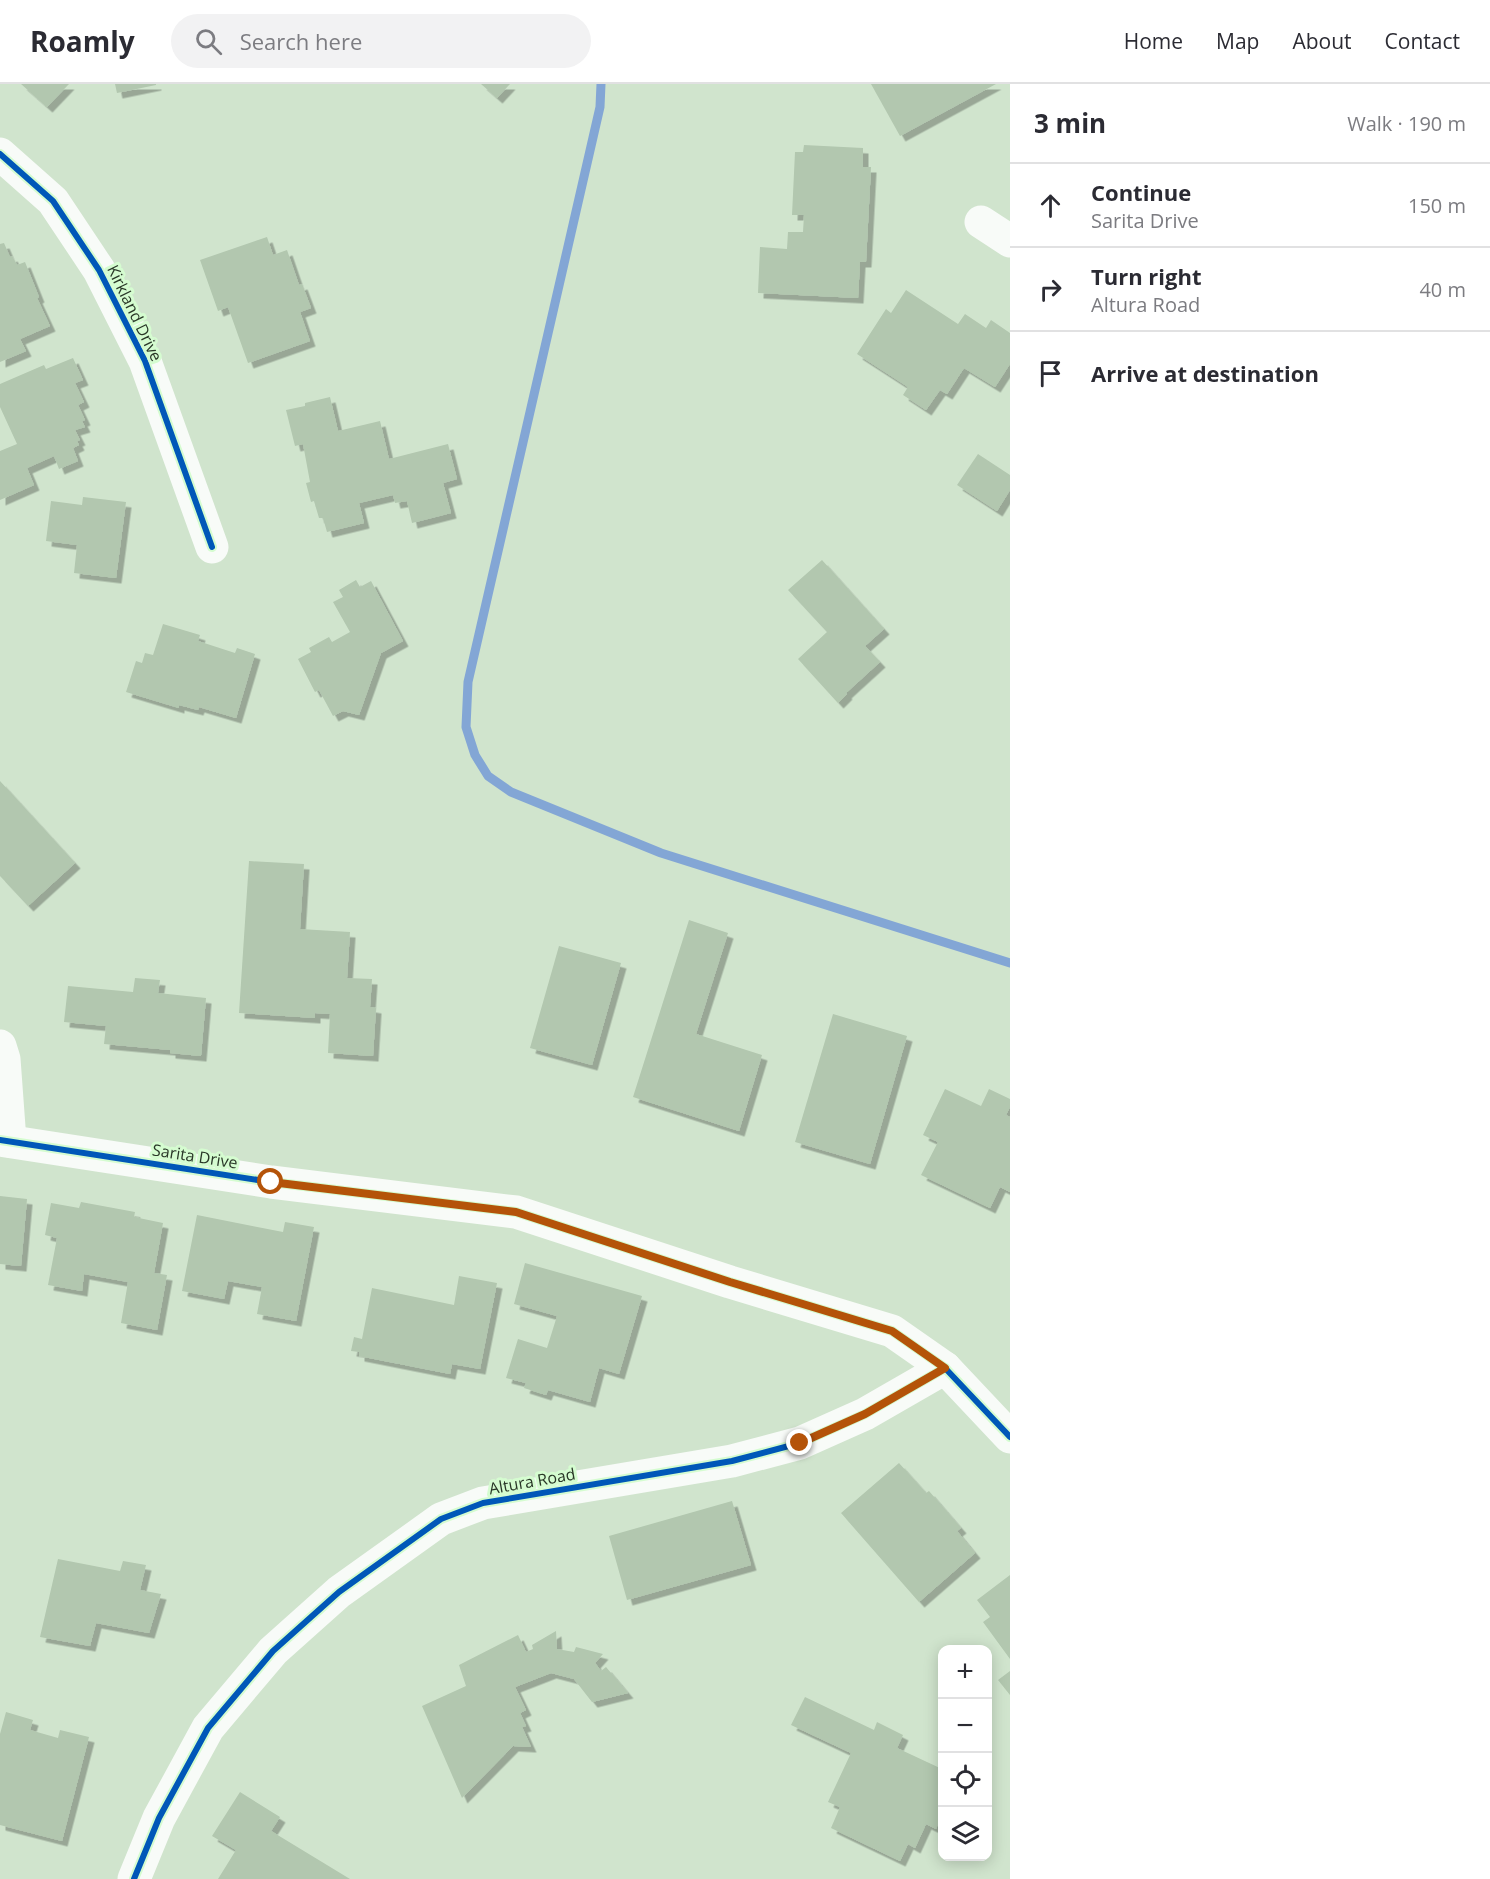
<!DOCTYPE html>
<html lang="en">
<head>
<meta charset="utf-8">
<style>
  :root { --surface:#fff; --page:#f2f2f3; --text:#2b2b33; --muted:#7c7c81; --line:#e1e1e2 }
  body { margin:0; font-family:"Open Sans",sans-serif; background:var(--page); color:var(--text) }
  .controls { position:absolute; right:18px; bottom:18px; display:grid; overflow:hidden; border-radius:12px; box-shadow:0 3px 15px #0003 }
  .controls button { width:54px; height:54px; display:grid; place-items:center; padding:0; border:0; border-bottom:2px solid var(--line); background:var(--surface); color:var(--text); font:30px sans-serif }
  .stop { position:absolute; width:18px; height:18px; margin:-14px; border:4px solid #b45309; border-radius:50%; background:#fff }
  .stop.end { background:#b45309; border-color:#fff; box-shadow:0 2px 6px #0008 }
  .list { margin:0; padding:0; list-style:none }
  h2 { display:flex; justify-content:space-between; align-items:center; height:78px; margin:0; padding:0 24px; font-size:26px }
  h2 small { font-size:20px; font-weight:400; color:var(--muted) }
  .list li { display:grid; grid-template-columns:39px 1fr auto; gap:18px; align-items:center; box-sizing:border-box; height:84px; padding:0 24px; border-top:2px solid var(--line) }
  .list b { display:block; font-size:22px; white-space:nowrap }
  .list p { margin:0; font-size:20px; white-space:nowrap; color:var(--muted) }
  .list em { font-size:20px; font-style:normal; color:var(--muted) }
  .icon { flex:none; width:33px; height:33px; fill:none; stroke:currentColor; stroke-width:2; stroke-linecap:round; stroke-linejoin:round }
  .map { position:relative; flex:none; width:1010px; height:1795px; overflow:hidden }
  header { display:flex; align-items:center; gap:36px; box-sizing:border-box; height:84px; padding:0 30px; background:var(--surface); border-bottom:2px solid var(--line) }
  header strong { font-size:28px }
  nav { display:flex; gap:33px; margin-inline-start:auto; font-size:21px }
  .search { width:420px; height:54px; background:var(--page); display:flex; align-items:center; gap:15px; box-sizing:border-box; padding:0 21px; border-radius:33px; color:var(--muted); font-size:22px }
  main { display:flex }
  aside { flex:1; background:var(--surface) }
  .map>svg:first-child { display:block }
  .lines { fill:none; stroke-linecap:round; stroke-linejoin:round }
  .stream { stroke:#83a6d5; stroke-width:9 }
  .building { fill:#b2c7af; filter:url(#shadow) }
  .minor { stroke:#f8fbf8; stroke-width:33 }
  .cycleway-casing { stroke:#d5fcd0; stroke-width:10 }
  .cycleway { stroke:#0057b8; stroke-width:6 }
  .route { stroke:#b45309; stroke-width:8 }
  .labels { text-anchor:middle; stroke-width:6; stroke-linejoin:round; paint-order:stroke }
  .street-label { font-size:16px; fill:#293727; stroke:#d5fcd0 }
</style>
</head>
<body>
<header>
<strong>Roamly</strong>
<div class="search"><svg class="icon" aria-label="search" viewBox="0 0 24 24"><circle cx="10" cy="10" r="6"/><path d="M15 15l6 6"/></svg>Search here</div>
<nav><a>Home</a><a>Map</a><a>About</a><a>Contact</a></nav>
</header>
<main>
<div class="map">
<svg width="1010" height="1795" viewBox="0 0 1010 1795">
  <defs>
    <filter id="shadow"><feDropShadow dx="5.5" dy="5.5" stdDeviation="0" flood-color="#0004"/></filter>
  </defs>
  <rect width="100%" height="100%" fill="#d0e4cd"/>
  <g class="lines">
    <!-- stream -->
    <path class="stream" d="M601,0L600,23L468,598L466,643L475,671L488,692L511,708L661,769L1010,879"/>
  </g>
  <!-- building -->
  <g class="building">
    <path d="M21,0H69L47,23Z"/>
    <path d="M115,0H156V1L117,9Z"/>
    <path d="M481,0H510L497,14Z"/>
    <path d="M871,0H996L900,52Z"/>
    <path d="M804,61L863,64V83H871L866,178H860L858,214L758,209L760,163L787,165L788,148H803L804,131H792L795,68H803Z"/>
    <path d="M267,153L273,171L287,166L299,201L302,200L311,224L300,228L310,257L248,279L228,223L218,227L200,176Z"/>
    <path d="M4,159L10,173L12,172L17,181L25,178L39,213L37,214L50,242L20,255L26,267L0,278V160Z"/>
    <path d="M906,206L958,240L965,230L986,244L991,236L1010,249V280L995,303L964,284L947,310L940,306L926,326L903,311L908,303L857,270L886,225L891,229Z"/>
    <path d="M73,274L83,296L75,299L84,318L78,321L85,336L82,337L85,343L75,346L80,356L77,357L79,361L73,364L78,377L59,385L54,372L27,384L34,401L0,416V367L17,360L0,323V300L44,281L46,285Z"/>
    <path d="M330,313L338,347L380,337L389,375L448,360L457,395L443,399L451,429L412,439L407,417L395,419L393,411L359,419L364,439L327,448L323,434H319L314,417L311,418L306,399L310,398L303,360L295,362L286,326L305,322V319Z"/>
    <path d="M978,370L1010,391V406L997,427L957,401Z"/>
    <path d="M83,413L126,418L116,494L74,489L77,461L46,457L51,417L82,421Z"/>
    <path d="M822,476L884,545L865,562L880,578L846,609L847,610L838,619L798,575L827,548L788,506Z"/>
    <path d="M356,496L360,503L371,497L403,557L381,569L359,631L343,627L333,632L319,606L315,608L298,575L311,568L309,564L329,553L332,558L350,548L333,518L343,513L339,506Z"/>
    <path d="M163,540L200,551L198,557L235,569L237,564L255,570L236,634L199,623L198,626L179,621V624L126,608L136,577L142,579L145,569L153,571Z"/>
    <path d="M0,697L75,779L28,822L0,792Z"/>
    <path d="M249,777L304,780L300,845L350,848L347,894L372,895L370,923L376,924L373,972L328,969L330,930L315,929V934L239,929Z"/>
    <path d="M689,836L728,849L696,950L762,971L739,1047L633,1013Z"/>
    <path d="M559,862L621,879L592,981L530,964Z"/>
    <path d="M135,894L160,896L158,909L206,914L201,972L170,969V966L104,960L106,942L64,938L68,902L133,908Z"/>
    <path d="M833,930L907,952L870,1080L795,1058Z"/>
    <path d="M945,1005L981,1022L989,1005L1010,1015V1023L1006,1031L1010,1033V1108L1000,1103L990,1124L921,1091L938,1058L923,1051Z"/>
    <path d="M0,1112L27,1115L21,1182L0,1180Z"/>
    <path d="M81,1118L135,1128L134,1133L163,1139L154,1189L167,1191L157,1246L121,1239L128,1198L84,1190L82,1207L48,1201L57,1154L45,1151L51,1119L79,1124Z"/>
    <path d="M197,1131L283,1148L285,1138L314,1143L296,1237L257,1230L262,1203L228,1197L224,1215L182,1207Z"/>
    <path d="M525,1179L642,1212L619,1290L599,1284L590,1318L548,1306L546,1311L524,1304L526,1299L506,1294L518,1255L547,1264L557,1232L514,1220Z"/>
    <path d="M459,1192L497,1199L480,1285L452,1280L450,1290L359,1272V1268L351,1267L354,1253L362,1255L372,1204L454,1221Z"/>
    <path d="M899,1379L926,1409L929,1407L961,1444L957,1447L975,1469L919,1518L841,1429Z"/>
    <path d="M732,1417L751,1481L627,1516L609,1452Z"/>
    <path d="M58,1475L120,1487L123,1477L146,1481L140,1506L161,1510L149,1549L96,1539L90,1562L40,1553Z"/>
    <path d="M1010,1491V1575L983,1538L990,1533L977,1516Z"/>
    <path d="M556,1547L557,1565L574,1568L576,1563L603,1570L595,1579L601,1587L606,1583L628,1609L592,1618L574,1595L551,1589L515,1603L526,1626L520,1629L526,1642L522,1643L531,1663L513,1662L462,1714L422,1622L466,1602L459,1581L518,1551L526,1568L533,1565L532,1561Z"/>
    <path d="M1010,1587V1611L998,1596Z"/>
    <path d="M805,1613L874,1646L877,1638L903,1651L897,1664L942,1685V1708L941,1711L942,1712V1730L936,1745L926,1740L915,1764L908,1760L900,1777L831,1744L840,1723L828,1718L851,1669L791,1641Z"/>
    <path d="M6,1628L33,1636L30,1646L58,1654L60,1646L89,1653L62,1757L0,1741V1650Z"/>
    <path d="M240,1708L280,1733L271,1747L350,1795H218L236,1766L212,1752Z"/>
  </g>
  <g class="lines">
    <!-- minor -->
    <g class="minor">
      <path d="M0,70L53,117L99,186L145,277L212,463"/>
      <path d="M981,138L1010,157"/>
      <path d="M0,962L4,975L10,1057"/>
      <path d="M0,1056L271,1098L516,1128L730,1198L892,1247L945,1284L1010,1353"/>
      <path d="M134,1795L159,1734L208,1644L273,1567L339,1508L441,1435L483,1419L732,1377L800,1359L865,1330L945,1284"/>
    </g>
    <defs>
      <g id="cycleway">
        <path d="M0,70L53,117L99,186L145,277L212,463"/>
        <path d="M0,1056L271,1098L516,1128L730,1198L892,1247L945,1284L1010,1353"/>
        <path d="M134,1795L159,1734L208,1644L273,1567L339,1508L441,1435L483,1419L732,1377L800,1359L865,1330L945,1284"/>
      </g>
    </defs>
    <!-- cycleway casing -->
    <use href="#cycleway" class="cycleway-casing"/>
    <!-- cycleway -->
    <use href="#cycleway" class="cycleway"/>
  </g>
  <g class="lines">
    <!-- route -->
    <path class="route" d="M271,1098L516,1128L730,1198L892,1247L945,1284L865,1330L800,1359"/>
  </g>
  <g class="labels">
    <!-- street labels -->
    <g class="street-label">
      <text transform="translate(135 229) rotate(64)" y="6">Kirkland Drive</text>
      <text transform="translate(195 1072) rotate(9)" y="6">Sarita Drive</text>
      <text transform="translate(532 1397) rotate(-10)" y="6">Altura Road</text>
    </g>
  </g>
</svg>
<div class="controls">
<button>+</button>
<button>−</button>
<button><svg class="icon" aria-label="locate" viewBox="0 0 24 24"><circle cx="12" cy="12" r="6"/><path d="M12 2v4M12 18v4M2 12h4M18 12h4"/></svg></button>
<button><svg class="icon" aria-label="layers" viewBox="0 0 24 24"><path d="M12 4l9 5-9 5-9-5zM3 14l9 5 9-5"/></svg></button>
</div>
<div class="stop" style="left:271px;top:1098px"></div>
<div class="stop end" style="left:800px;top:1359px"></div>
</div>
<aside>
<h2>3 min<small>Walk · 190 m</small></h2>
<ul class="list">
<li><svg class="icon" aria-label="ahead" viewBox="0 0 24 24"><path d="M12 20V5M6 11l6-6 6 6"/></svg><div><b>Continue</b><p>Sarita Drive</p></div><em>150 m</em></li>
<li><svg class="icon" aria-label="right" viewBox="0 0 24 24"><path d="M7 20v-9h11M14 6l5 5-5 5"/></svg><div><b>Turn right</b><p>Altura Road</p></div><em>40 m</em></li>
<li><svg class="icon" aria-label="arrive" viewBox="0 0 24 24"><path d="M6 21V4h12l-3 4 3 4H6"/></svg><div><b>Arrive at destination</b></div></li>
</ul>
</aside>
</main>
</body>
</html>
